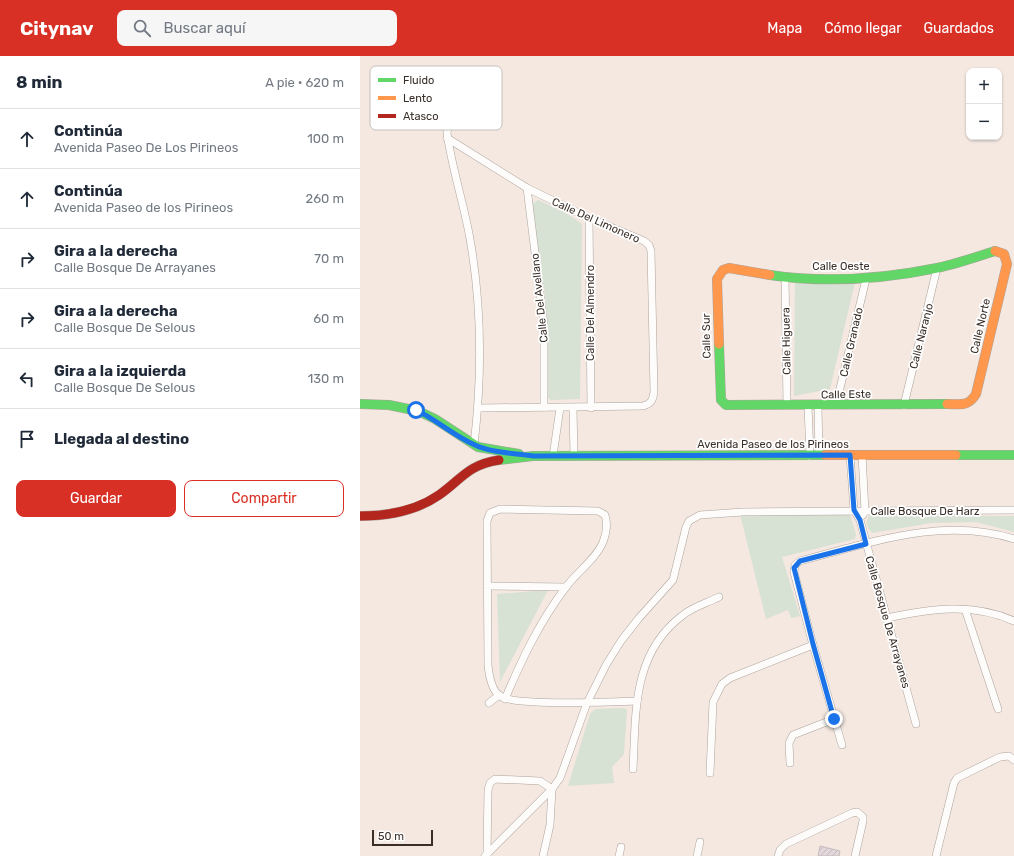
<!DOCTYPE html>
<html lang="es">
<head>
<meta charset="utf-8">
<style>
  :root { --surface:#fff; --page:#f6f6f7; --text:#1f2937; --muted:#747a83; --line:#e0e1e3; --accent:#d93025 }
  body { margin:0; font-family:Rubik,sans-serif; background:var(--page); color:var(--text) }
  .controls { position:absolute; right:12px; top:12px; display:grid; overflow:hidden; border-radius:8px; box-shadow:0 1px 3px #0004 }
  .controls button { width:36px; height:36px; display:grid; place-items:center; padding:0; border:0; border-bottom:1px solid var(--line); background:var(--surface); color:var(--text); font:20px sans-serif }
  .scale { position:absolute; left:12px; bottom:10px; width:61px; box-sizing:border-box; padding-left:4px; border:2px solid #392e28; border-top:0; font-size:11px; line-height:14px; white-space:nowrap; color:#392e28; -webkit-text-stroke:3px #fff; paint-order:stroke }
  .stop { position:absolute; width:12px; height:12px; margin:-9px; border:3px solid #1a73e8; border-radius:50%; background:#fff }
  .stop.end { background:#1a73e8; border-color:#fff; box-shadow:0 1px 4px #0008 }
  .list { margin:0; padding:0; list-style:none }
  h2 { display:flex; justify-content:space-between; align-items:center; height:52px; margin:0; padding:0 16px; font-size:17px }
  h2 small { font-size:13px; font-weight:400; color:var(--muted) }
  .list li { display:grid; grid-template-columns:26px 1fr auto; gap:12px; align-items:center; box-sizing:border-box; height:60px; padding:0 16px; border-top:1px solid var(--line) }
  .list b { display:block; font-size:15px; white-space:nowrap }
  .list p { margin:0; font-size:13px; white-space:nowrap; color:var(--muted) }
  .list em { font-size:13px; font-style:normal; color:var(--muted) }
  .actions { display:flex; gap:8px; padding:12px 16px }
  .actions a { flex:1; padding:9px 0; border:1px solid var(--accent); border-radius:8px; text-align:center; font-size:14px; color:var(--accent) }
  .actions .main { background:var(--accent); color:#fff }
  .icon { flex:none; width:22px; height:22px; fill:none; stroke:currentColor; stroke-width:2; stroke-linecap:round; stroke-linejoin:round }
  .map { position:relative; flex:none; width:654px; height:800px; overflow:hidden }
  header { display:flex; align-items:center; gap:24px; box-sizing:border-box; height:56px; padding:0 20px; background:var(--accent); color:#fff }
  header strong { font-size:19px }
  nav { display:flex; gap:22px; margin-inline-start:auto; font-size:14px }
  .search { width:280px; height:36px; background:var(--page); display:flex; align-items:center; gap:10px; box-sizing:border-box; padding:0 14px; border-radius:8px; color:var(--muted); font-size:15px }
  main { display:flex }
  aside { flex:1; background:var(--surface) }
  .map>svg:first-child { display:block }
  .green { fill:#d7e1d4 }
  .building { fill:url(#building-hatch); stroke:#c5bcbd }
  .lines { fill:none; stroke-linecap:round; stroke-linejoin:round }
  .street-casing { stroke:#ada39d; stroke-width:8 }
  .fast-casing { stroke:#ada39d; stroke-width:10 }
  .slow-casing { stroke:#ada39d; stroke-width:10 }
  .jam-casing { stroke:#ada39d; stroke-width:10 }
  .street { stroke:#fdfcfa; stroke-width:7 }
  .fast { stroke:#63d668; stroke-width:9 }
  .slow { stroke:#ff974d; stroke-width:9 }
  .jam { stroke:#b3261e; stroke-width:9 }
  .route { stroke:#1a73e8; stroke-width:5 }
  .labels { text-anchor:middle; stroke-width:3.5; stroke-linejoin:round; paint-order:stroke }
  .street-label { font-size:11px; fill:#392e28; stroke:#fff }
  .key { fill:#fff; stroke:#c4c0be; stroke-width:1 }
  .key-label { font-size:11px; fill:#392e28 }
</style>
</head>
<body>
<header>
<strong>Citynav</strong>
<div class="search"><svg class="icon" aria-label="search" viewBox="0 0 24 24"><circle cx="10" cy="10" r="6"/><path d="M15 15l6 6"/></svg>Buscar aquí</div>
<nav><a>Mapa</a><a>Cómo llegar</a><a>Guardados</a></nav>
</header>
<main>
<aside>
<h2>8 min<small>A pie · 620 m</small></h2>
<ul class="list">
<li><svg class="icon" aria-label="ahead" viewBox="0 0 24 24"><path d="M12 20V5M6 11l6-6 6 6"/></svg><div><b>Continúa</b><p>Avenida Paseo De Los Pirineos</p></div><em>100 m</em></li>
<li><svg class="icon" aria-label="ahead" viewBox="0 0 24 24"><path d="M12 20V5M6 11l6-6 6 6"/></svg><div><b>Continúa</b><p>Avenida Paseo de los Pirineos</p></div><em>260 m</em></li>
<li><svg class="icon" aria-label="right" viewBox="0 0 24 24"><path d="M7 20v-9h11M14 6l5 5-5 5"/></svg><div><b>Gira a la derecha</b><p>Calle Bosque De Arrayanes</p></div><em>70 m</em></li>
<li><svg class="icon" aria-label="right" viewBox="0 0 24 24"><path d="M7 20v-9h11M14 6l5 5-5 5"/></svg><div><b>Gira a la derecha</b><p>Calle Bosque De Selous</p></div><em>60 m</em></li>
<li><svg class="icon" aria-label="left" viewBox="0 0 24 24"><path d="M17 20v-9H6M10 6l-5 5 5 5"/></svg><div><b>Gira a la izquierda</b><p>Calle Bosque De Selous</p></div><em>130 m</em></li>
<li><svg class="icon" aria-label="arrive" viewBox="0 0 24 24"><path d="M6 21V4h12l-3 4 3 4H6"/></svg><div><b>Llegada al destino</b></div></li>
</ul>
<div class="actions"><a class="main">Guardar</a><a>Compartir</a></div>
</aside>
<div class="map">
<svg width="654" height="800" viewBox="0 0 654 800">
  <defs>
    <pattern id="building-hatch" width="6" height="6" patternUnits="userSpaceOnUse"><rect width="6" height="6" fill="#e3d7dc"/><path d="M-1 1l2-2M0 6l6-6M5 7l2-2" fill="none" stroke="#c4b9bd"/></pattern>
  </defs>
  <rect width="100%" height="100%" fill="#f4e8e1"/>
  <!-- green -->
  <g class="green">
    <path d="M178,144L206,157L222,168L220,343L191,344L187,341L185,239L171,149Z"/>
    <path d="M496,222L470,333L434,340L435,224Z"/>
    <path d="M380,458L490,459L496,478L495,483L422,501L440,560L431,562L428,554L406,563Z"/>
    <path d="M509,460H654V476L616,466L571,467L512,477C507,471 505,467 509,460Z"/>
    <path d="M188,534L140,626L137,538Z"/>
    <path d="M264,652L267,654L264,698L252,711L254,727L208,730L230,658L235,653Z"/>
  </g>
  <!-- building -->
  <path class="building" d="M460,790L480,795L479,800H458Z"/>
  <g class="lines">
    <defs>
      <g id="street">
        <path d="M93,53L89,63L87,77C92,113 104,148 110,183C122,251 122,321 114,389"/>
        <path d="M87,82L167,132L229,162L284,185L289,189L291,195L294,336C293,344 291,348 283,350L119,352"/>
        <path d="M167,132L184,269V351"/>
        <path d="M229,162L231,352"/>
        <path d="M425,221L427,349"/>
        <path d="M476,349L506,223"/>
        <path d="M544,349L577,212"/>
        <path d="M448,350L450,400"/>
        <path d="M458,351L459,399"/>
        <path d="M213,352L214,400"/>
        <path d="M490,399L494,454L500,464L556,668"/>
        <path d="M502,399L505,455L503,459"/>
        <path d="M193,400L200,352"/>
        <path d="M127,530L206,531"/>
        <path d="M605,553L638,653"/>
        <path d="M527,562C569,553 613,546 654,565"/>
        <path d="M145,643C162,603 180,565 206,531C217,516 236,503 243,486C246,478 248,468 245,459L238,455L140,453L130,457L127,465L128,609C129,619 131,634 140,640C155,650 253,646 277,645"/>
        <path d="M129,647L139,639"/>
        <path d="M482,689L453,589L434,516L435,509L440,505C510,487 583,460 654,483"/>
        <path d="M430,707L429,687L433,679L474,663"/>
        <path d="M273,713C276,656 272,597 323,559C333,551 347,547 359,541"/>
        <path d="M350,717L353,646L362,628L370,622L453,589"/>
        <path d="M127,798L128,734L130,727L135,723L180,725L192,733L190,769L183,800"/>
        <path d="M125,800L192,733L200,722L227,647L246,609L261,585L279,562L313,524L326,471L329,465L340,459L383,456L654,454"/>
        <path d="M259,800L261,791"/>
        <path d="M337,800L340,786"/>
        <path d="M418,800L420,794L426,788L492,757L497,756L503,761V765L495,800"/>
        <path d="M576,800L594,727L597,722L640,701L649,700L654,704"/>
      </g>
      <g id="fast">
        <path d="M410,219C464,227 523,223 577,212C596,208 616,201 635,195"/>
        <path d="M359,288L361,344L366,349L587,348"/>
        <path d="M0,348L29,349L58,355L75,363L118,391L159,398"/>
        <path d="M596,399H654"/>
        <path d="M139,404L173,400L465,399"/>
      </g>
      <g id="slow">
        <path d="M359,288L357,223L363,214L369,212L410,219"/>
        <path d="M587,348C601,348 608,351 616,338L647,208L644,198L635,195"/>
        <path d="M465,399H596"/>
      </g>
      <path id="jam" d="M0,460C28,460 56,455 79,439C102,423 107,409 139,404"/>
    </defs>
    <!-- street casing -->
    <use href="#street" class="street-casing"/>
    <!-- fast casing -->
    <use href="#fast" class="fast-casing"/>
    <!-- slow casing -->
    <use href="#slow" class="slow-casing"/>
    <!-- jam casing -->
    <use href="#jam" class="jam-casing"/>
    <!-- street -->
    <use href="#street" class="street"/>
    <!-- fast -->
    <use href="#fast" class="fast"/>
    <!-- slow -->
    <use href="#slow" class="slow"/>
    <!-- jam -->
    <use href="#jam" class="jam"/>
  </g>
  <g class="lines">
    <!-- route -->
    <path class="route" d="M56,354C77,364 94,380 115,389C132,397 154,397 173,400L490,399L494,454L500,464L506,488L440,505L434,512L453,588L474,663"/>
  </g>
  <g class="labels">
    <!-- street labels -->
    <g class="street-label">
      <text transform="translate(236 164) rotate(24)" y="4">Calle Del Limonero</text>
      <text x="481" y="214">Calle Oeste</text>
      <text transform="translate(179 242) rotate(-96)" y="4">Calle Del Avellano</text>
      <text transform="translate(230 257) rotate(-90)" y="4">Calle Del Almendro</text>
      <text transform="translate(620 270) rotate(-77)" y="4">Calle Norte</text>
      <text transform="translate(346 280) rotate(-91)" y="4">Calle Sur</text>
      <text transform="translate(561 280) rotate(-76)" y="4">Calle Naranjo</text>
      <text transform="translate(426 285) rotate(-91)" y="4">Calle Higuera</text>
      <text transform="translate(491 286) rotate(-77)" y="4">Calle Granado</text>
      <text transform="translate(486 338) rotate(-1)" y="4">Calle Este</text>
      <text x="413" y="392">Avenida Paseo de los Pirineos</text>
      <text x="565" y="459">Calle Bosque De Harz</text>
      <text transform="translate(528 566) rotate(74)" y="4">Calle Bosque De Arrayanes</text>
    </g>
  </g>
  <!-- legend -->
  <rect x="10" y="10" width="132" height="64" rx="6" class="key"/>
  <rect x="18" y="22" width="18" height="4" fill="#63d668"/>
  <rect x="18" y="40" width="18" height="4" fill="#ff974d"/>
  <rect x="18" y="58" width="18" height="4" fill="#b3261e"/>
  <g class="key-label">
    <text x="43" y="28">Fluido</text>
    <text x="43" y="46">Lento</text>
    <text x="43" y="64">Atasco</text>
  </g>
</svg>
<div class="controls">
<button>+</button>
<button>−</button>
</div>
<div class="scale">50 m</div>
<div class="stop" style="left:56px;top:354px"></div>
<div class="stop end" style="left:474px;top:663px"></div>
</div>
</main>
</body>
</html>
